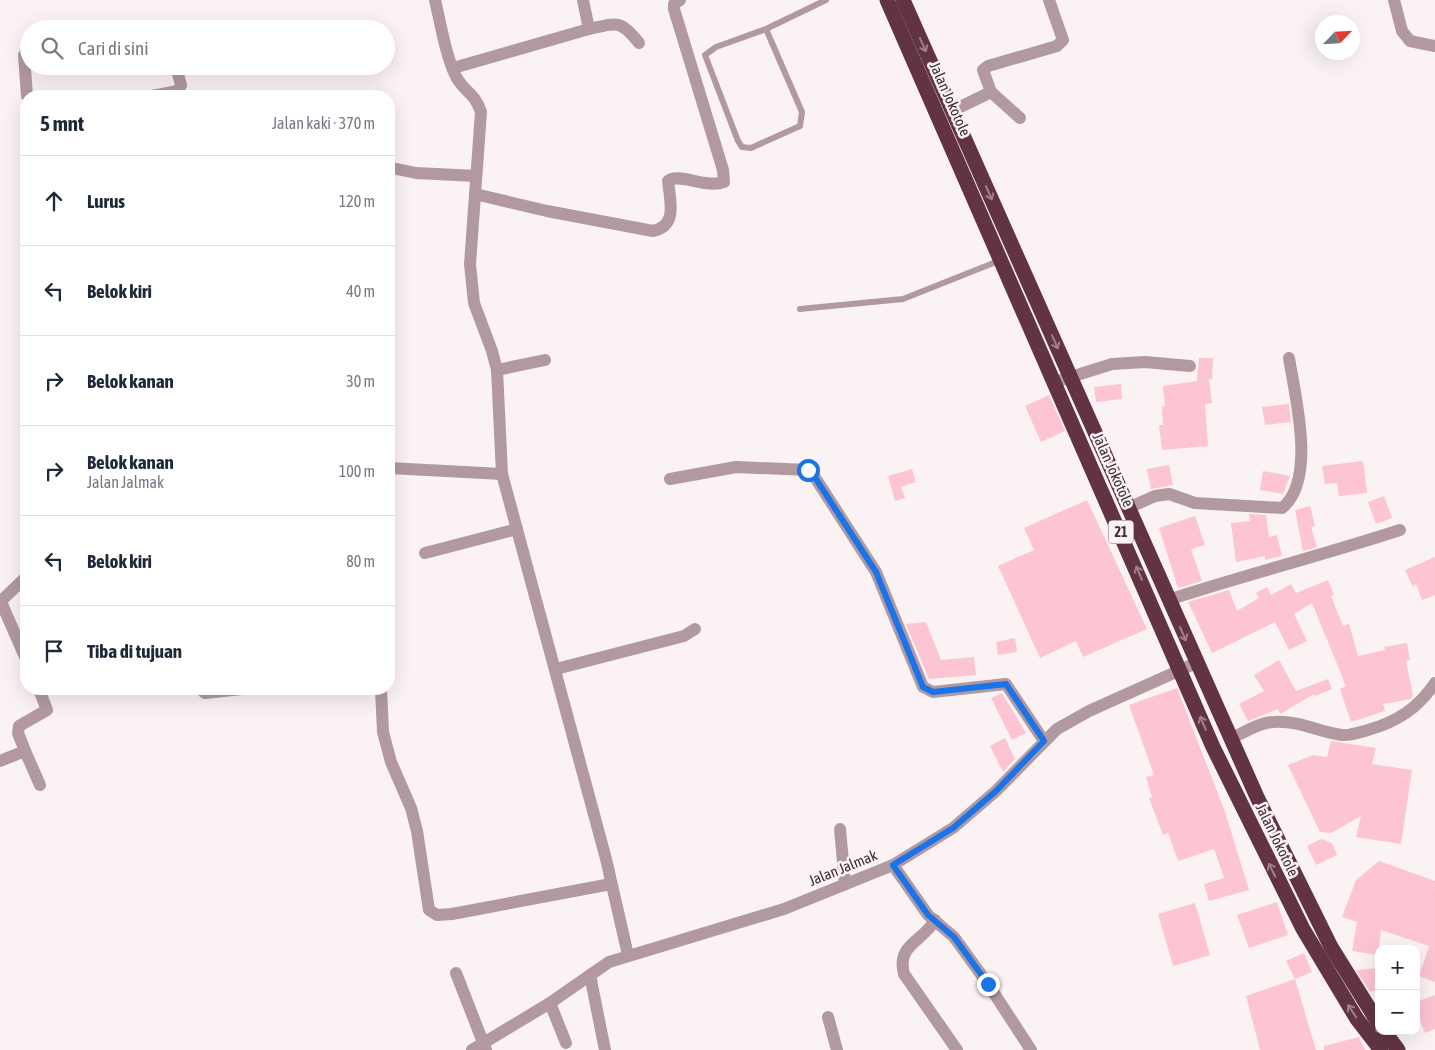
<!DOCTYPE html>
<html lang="id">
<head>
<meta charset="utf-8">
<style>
  :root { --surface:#fff; --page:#f6f6f7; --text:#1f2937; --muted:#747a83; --line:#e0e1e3 }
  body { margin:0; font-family:"Asap Condensed",sans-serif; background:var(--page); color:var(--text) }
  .controls { position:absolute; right:15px; bottom:15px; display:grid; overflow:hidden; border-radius:10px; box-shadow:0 5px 20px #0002 }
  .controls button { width:45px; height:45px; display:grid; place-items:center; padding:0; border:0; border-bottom:1px solid var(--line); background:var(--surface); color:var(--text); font:25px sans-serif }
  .compass { position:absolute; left:1315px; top:15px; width:45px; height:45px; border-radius:50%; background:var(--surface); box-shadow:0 5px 20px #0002; rotate:65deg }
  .stop { position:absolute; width:15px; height:15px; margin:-11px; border:4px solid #1a73e8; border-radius:50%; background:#fff }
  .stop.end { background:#1a73e8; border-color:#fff; box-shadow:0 1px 5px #0008 }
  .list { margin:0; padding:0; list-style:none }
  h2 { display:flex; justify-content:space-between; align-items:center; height:65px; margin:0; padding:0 20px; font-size:21px }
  h2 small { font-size:16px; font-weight:400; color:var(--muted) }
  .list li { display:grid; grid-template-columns:32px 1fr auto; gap:15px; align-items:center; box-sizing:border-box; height:90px; padding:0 20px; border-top:1px solid var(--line) }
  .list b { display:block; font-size:19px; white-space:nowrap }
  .list p { margin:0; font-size:16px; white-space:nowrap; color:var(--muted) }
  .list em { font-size:16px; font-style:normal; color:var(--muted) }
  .icon { flex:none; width:28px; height:28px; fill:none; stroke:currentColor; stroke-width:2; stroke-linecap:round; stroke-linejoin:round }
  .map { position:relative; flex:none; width:1435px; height:1050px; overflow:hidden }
  .search { position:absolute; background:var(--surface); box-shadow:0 5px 20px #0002; left:20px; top:20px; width:375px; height:55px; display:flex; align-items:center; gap:12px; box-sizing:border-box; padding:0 18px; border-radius:28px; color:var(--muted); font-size:19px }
  .panel { position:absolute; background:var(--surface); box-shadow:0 5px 20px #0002; left:20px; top:90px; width:375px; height:605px; border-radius:20px }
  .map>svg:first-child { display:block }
  .building { fill:#fdc4d4 }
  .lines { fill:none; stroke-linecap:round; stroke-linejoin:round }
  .lane { stroke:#b299a0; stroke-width:6 }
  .street { stroke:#b299a0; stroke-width:12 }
  .highway { stroke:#623443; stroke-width:15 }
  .oneway { stroke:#9f808a }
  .route { stroke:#1a73e8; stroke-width:6 }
  .labels { text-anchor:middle; stroke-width:5; stroke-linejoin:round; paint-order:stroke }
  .shield { fill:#fbf2f4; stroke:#77696c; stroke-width:1 }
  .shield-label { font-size:14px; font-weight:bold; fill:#3e2e32 }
  .street-label { font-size:15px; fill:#3e2e32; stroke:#fbf2f4 }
</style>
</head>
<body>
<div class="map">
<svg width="1435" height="1050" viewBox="0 0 1435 1050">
  <rect width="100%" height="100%" fill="#fbf2f4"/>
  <!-- building -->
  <g class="building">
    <path d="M1199,358H1213L1212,380L1209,379L1212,403L1205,404L1208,446L1162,450L1159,425H1163L1162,406H1165L1163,386L1197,381Z"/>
    <path d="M1121,384L1122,399L1096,402L1094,387Z"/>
    <path d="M1049,395L1065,431L1041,442L1025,406Z"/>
    <path d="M1289,404L1291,422L1265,425L1262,407Z"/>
    <path d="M1363,461L1367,493L1339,496L1337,483L1325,484L1322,466Z"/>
    <path d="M1169,465L1173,485L1151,489L1147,469Z"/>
    <path d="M912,469L916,482L901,487L905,498L895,501L888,476Z"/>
    <path d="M1263,471L1290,476L1283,494L1260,490Z"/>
    <path d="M1384,496L1392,518L1376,524L1368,502Z"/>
    <path d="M1087,500L1147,629L1083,657L1076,641L1040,658L998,566L1034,550L1024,528Z"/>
    <path d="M1310,506L1315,526L1311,527L1317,547L1303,551L1295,510Z"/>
    <path d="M1249,514L1266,515L1269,537L1277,535L1282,556L1265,560V556L1236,562L1231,523L1250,521Z"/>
    <path d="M1195,516L1205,545L1191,549L1202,581L1178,588L1159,528Z"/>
    <path d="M1435,557V595L1422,600L1416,584L1413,587L1405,570Z"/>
    <path d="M1328,580L1334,595L1331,596L1343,626L1349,624L1358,656L1385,650L1384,647L1407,643L1410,660L1406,661L1413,696L1411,699L1383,704L1385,711L1351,722L1340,689L1346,686L1312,603L1294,614L1307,641L1289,650L1275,622L1212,653L1188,602L1229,590L1237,611L1259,598L1256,593L1267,587L1271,595L1291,584L1296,593Z"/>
    <path d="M926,622L941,660L974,657L976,675L929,679L906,624Z"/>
    <path d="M1015,638L1017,652L998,655L996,642Z"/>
    <path d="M1279,660L1296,691L1328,679L1332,689L1315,696L1314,694L1280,714L1278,709L1248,721L1239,704L1264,691L1254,675Z"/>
    <path d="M1177,688L1225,812L1249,890L1209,901L1204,884L1224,878L1214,849L1178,861L1168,833L1163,835L1149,798L1152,797L1146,777L1154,775L1129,705Z"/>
    <path d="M1002,693L1026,733L1012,740L991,698Z"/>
    <path d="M1005,738L1015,759L1003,772L990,746Z"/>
    <path d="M1331,741L1376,748L1372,764L1412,770L1401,844L1356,837L1361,816L1331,833L1320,832L1288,765L1313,755L1327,757Z"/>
    <path d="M1321,839L1332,843L1337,855L1316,865L1307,846Z"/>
    <path d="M1379,861L1435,881V982L1419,976L1429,946L1381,930L1378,955L1352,951L1357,922L1342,917L1356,880Z"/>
    <path d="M1277,902L1288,935L1249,948L1237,915Z"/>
    <path d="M1195,903L1210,955L1173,966L1158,914Z"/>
    <path d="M1304,953L1312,972L1295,979L1286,961Z"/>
    <path d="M1379,968V989L1370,992L1356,970Z"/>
    <path d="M1295,979L1316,1050H1260L1246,996Z"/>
    <path d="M1435,995V1029L1425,1033L1416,1010V1002Z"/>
    <path d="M1359,1037L1365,1050H1324V1046Z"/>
  </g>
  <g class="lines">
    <!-- lane -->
    <g class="lane">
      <path d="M766,29L802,112L800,126L751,148L742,147L738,141L705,55L716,47L766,29L826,0"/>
      <path d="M800,309L903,299L1001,260"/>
    </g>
    <!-- street -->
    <g class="street">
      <path d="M435,0C440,21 447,63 458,80C467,94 474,92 481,112L470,264L474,303L492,351L497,370L502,474L606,859L628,955"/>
      <path d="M1394,0L1402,31L1410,41L1435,46"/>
      <path d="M589,29C617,23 620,19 639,43"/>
      <path d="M24,55L27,96"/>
      <path d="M453,68L589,29L583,0"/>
      <path d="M991,92L1020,118"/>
      <path d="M152,96L178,91L181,85L178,74"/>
      <path d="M952,111L991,92L983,70L988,66L1057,46L1063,40L1049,0"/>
      <path d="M392,168L416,173L476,176"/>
      <path d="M475,194L547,211L653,231C678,226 670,201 668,181C678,172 707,189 724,182L723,170L674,9V4L680,0"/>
      <path d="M497,370L545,360"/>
      <path d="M1055,382L1112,364L1145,362L1190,366"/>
      <path d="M389,468L502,474"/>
      <path d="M670,479L736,467L808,470L814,476L876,572L923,687L933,692L1006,684L1044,741"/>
      <path d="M1128,508L1155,496L1169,494L1195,503L1282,508C1317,480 1295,396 1289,358"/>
      <path d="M425,553L517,529"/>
      <path d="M1168,600C1245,575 1323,555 1400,530"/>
      <path d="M0,602L26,577"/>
      <path d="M1,602L26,659"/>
      <path d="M556,669L684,636L695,629"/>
      <path d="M200,689L205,693L242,689"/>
      <path d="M381,689L383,732L391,762L411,808L417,831L429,910L437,915L452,914L611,884"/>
      <path d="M1231,738C1244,733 1260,722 1274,722C1298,720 1319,732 1342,735C1351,736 1360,732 1368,730C1397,722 1418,708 1435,683"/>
      <path d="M25,751L40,785"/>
      <path d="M0,761L25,751L18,733L19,726L47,710L39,689"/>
      <path d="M840,829L845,884"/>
      <path d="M893,865L928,915L954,937L988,984L1031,1050"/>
      <path d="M935,920C923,942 896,944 904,974L957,1050"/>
      <path d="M456,973L486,1050"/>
      <path d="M590,975L605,1050"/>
      <path d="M550,1003L566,1043"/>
      <path d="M828,1017L837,1050"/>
      <path d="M472,1050L550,1003L609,962L784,909L893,865L953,828L996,791L1057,729L1089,711L1196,663"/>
    </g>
    <!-- highway -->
    <g class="highway">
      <path d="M887,0L1213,747L1303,929L1357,1019L1381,1050"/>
      <path d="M903,0L1257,797L1331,947L1379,1024"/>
      <path d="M1384,1031L1398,1050"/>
    </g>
  </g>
  <!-- one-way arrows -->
  <defs><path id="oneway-shaft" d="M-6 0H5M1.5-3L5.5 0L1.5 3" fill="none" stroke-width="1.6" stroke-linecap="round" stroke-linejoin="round" transform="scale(1.25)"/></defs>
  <g class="oneway">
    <use href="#oneway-shaft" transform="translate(923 45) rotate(66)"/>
    <use href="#oneway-shaft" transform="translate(989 193) rotate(66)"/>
    <use href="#oneway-shaft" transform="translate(1055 342) rotate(66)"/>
    <use href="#oneway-shaft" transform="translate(1139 573) rotate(-113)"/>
    <use href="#oneway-shaft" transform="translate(1183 634) rotate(66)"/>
    <use href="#oneway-shaft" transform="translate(1203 723) rotate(-113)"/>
    <use href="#oneway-shaft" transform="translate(1272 870) rotate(-116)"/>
    <use href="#oneway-shaft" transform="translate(1352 1011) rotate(-123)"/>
  </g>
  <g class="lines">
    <!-- route -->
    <path class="route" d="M808,470L814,476L876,572L923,687L933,692L1006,684L1044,741L996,791L953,828L893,865L928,915L954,937L988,984"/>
  </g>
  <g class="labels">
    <!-- shield labels -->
    <rect class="shield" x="1108.5" y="520.5" width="25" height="23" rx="4"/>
    <g class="shield-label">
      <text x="1121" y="537">21</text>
    </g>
    <!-- street labels -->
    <g class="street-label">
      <text transform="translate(950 99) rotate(66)" y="5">Jalan Jokotole</text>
      <text transform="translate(1113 470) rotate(66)" y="5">Jalan Jokotole</text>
      <text transform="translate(1277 840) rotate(64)" y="5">Jalan Jokotole</text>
      <text transform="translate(843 868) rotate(-22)" y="5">Jalan Jalmak</text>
    </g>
  </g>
</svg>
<div class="controls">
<button>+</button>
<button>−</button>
</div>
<svg class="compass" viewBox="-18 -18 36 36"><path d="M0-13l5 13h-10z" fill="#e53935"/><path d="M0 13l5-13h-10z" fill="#747a83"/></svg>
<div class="stop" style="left:808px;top:470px"></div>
<div class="stop end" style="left:988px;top:984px"></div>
<div class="search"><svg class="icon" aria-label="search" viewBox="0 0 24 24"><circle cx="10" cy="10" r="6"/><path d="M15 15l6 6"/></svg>Cari di sini</div>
<section class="panel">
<h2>5 mnt<small>Jalan kaki · 370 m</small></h2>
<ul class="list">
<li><svg class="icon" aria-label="ahead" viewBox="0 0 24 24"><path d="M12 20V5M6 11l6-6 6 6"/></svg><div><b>Lurus</b></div><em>120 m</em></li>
<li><svg class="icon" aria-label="left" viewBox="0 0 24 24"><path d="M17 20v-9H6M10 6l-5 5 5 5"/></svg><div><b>Belok kiri</b></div><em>40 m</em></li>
<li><svg class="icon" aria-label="right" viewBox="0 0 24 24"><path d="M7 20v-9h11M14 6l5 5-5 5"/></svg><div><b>Belok kanan</b></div><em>30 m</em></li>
<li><svg class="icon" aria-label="right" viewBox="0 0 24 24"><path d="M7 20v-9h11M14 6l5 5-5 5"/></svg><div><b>Belok kanan</b><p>Jalan Jalmak</p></div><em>100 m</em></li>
<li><svg class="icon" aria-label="left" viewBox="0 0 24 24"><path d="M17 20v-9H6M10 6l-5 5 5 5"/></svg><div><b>Belok kiri</b></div><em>80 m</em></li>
<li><svg class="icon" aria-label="arrive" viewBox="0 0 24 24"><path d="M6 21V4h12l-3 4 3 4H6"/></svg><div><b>Tiba di tujuan</b></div></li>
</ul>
</section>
</div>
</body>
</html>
